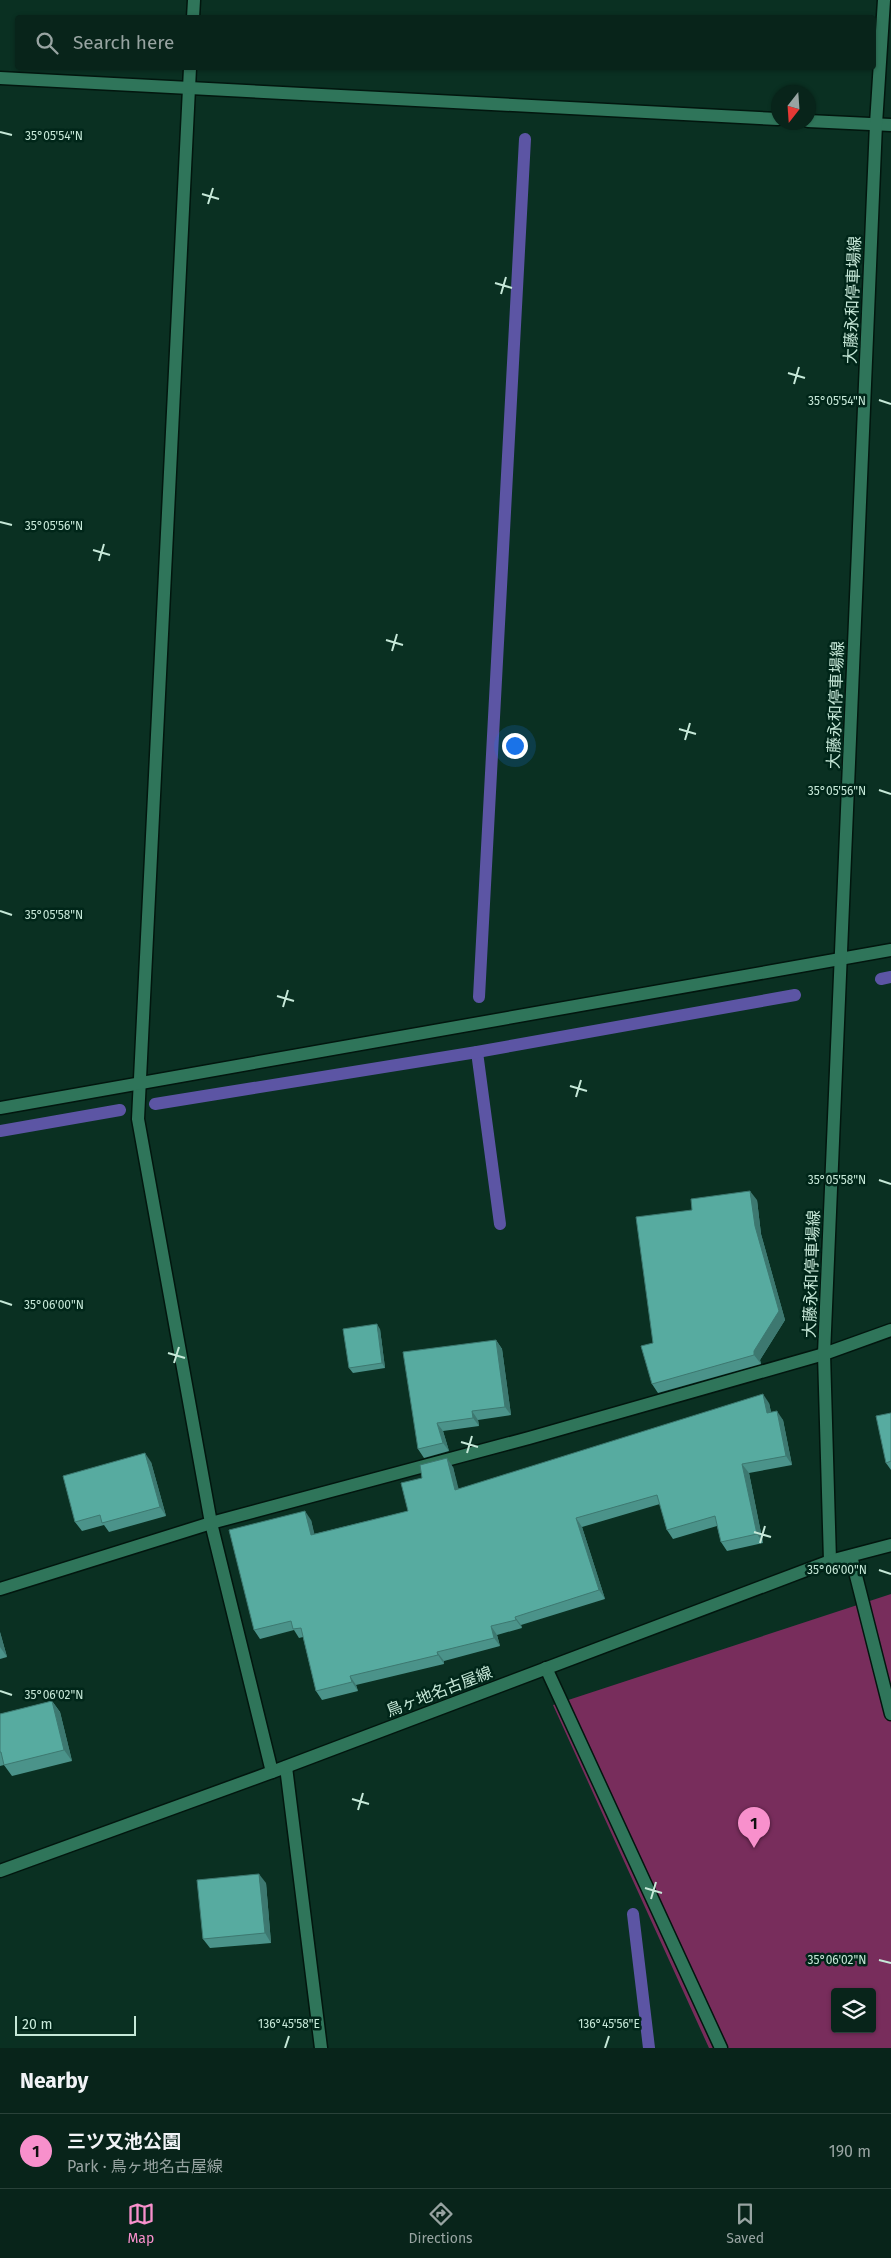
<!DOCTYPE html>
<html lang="en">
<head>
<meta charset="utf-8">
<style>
  :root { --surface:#08241a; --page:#112c23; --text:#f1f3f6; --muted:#98a4a2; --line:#294139; --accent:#f890cc }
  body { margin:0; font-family:"Fira Sans","Noto Sans JP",sans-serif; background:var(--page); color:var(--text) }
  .controls { position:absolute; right:15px; bottom:15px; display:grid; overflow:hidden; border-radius:5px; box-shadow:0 1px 4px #0004 }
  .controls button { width:45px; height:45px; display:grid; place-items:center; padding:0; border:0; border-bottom:1px solid var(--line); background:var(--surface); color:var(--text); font:25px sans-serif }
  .compass { position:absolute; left:771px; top:85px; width:45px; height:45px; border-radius:50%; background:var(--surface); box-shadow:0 1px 4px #0004; rotate:197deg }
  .scale { position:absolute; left:15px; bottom:12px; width:121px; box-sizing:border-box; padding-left:5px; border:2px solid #c6e8d8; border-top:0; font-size:14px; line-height:18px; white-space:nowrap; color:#c6e8d8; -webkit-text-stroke:4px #002619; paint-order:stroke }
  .you { position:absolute; left:514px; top:745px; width:18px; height:18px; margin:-12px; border:4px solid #fff; border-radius:50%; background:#1a73e8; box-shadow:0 0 0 8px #1a73e833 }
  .badge { display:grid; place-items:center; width:32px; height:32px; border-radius:50%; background:var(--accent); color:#111; font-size:16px; font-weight:700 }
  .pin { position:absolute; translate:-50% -41px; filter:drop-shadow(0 1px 2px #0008) }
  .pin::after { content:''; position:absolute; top:26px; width:18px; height:15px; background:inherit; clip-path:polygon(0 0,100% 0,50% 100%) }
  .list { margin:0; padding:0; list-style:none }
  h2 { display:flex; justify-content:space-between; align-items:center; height:65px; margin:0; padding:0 20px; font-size:21px }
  h2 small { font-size:16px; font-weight:400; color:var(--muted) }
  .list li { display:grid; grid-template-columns:32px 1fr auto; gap:15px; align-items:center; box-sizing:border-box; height:75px; padding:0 20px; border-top:1px solid var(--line) }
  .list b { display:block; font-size:19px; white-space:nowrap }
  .list p { margin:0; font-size:16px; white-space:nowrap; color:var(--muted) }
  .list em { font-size:16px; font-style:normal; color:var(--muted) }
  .icon { flex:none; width:28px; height:28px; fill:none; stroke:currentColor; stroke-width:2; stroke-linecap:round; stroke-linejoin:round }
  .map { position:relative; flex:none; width:891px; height:2048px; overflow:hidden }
  .search { position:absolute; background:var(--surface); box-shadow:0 1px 4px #0004; left:15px; right:15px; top:15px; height:55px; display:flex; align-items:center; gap:12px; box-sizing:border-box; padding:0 18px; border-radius:5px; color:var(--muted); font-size:19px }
  .sheet { height:140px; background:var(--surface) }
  nav { display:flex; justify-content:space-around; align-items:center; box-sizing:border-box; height:70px; border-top:1px solid var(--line); background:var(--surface); font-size:14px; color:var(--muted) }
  nav a { display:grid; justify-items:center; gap:2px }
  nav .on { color:var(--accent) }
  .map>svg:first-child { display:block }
  .green { fill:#782d5c; fill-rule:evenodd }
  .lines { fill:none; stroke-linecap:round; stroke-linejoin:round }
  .stream { stroke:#5c55a4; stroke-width:12 }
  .service-casing { stroke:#02160e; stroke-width:15 }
  .minor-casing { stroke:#02160e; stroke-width:15 }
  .tertiary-casing { stroke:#02160e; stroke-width:15 }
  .secondary-casing { stroke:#02160e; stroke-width:15 }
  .service { stroke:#2f755a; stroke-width:12 }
  .minor { stroke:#2f755a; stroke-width:12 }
  .tertiary { stroke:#2f755a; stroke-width:12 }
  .secondary { stroke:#2f755a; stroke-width:12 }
  .wall { fill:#4b938a }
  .shaded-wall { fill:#3d7870 }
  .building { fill:#57aba0; stroke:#3d7870 }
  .ticks { fill:none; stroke:#c6e8d8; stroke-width:2 }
  .labels { text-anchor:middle; stroke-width:5; stroke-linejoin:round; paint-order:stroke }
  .street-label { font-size:16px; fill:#c6e8d8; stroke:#002619 }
  .ticks-label { font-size:12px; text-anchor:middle; fill:#c6e8d8; stroke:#002619; stroke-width:5; stroke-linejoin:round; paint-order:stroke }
</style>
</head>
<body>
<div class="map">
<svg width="891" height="2048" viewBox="0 0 891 2048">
  <rect width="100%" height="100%" fill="#0a3022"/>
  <!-- green -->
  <path class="green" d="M891,1594V2048H709L553,1705ZM835,1992H872V2029H835Z"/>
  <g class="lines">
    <!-- stream -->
    <g class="stream">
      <path d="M881,979L891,977"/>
      <path d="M479,997L525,139"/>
      <path d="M477,1052L500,1224"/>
      <path d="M155,1104L477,1052L795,995"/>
      <path d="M0,1131L120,1110"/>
      <path d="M633,1914L649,2048"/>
    </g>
    <defs>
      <path id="service" d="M851,1556L891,1714"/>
      <g id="minor">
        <path d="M193,18L194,0"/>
        <path d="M190,68L138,1119L211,1523L272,1772"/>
        <path d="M0,78L778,119"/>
        <path d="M808,121L891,125"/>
        <path d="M0,1108L891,950"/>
        <path d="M0,1589L211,1523L529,1438L824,1354L891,1330"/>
        <path d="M546,1668L721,2048"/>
      </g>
      <path id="tertiary" d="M286,1767L321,2048"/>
      <g id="secondary">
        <path d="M830,1561L824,1354L876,124L884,0"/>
        <path d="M0,1871L272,1772L830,1561L891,1545"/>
      </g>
    </defs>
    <!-- service casing -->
    <use href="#service" class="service-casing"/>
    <!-- minor casing -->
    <use href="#minor" class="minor-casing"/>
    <!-- tertiary casing -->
    <use href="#tertiary" class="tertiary-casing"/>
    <!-- secondary casing -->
    <use href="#secondary" class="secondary-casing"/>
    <!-- service -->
    <use href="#service" class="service"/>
    <!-- minor -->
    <use href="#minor" class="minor"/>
    <!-- tertiary -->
    <use href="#tertiary" class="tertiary"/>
    <!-- secondary -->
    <use href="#secondary" class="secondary"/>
  </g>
  <!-- wall -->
  <g class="wall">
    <path d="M757,1200L761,1234L785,1320L760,1360L761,1364L658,1393L652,1384L653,1343L692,1210Z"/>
    <path d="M380,1329L385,1368L353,1373L349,1368Z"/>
    <path d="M496,1340L502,1349L511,1415L478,1420L479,1426L443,1431L449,1451L424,1458L418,1449Z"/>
    <path d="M769,1403L771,1412L783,1420L792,1465L749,1473L763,1543L727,1551L721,1542L717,1526L673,1539L667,1530L660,1504L582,1527L605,1599L521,1625L522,1628L497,1635L500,1646L444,1661V1664L356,1685L358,1691L322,1700L316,1691L303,1637L299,1638L294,1630L260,1639L254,1630L311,1520L314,1534L408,1511L422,1478L453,1467L458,1489Z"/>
    <path d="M891,1413V1470L886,1463Z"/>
    <path d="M151,1462L166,1516L109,1532L104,1525L82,1531L75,1522Z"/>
    <path d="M0,1632L7,1657L0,1659Z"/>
    <path d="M52,1701L60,1712L72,1761L12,1776L4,1765L0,1766V1714Z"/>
    <path d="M266,1883L271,1943L210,1948L203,1939Z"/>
  </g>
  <!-- shaded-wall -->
  <g class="shaded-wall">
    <path d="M750,1191L757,1200L761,1234L785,1320L760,1360L761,1364L754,1355V1351L755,1226Z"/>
    <path d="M377,1324L380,1329L385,1368L382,1363Z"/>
    <path d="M496,1340L502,1349L511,1415L505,1407Z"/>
    <path d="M763,1394L769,1403L773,1422L767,1413Z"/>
    <path d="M472,1411L478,1420L479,1426L473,1418Z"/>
    <path d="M777,1411L783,1420L792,1465L786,1456Z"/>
    <path d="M437,1423L443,1431L449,1451L443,1443Z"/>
    <path d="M145,1453L151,1462L166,1516L160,1507Z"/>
    <path d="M447,1458L453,1467L461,1498L455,1490Z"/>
    <path d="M742,1464L749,1473L763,1543L757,1534Z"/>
    <path d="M305,1511L311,1520L317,1544L311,1535Z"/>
    <path d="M576,1518L582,1527L605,1599L599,1590Z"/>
    <path d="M515,1617L521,1625L522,1628L516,1620Z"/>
    <path d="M491,1626L497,1635L500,1646L494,1638Z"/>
    <path d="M0,1632L7,1657L0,1647Z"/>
    <path d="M437,1652L444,1661V1664L438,1655Z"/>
    <path d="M350,1676L356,1685L358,1691L352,1682Z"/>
    <path d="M52,1701L60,1712L72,1761L64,1750Z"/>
    <path d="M259,1874L266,1883L271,1943L265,1933Z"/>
  </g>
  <!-- building -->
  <g class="building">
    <path d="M750,1191L755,1226L779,1311L754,1351V1355L652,1384L641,1346L653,1343L636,1217L692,1210L691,1199Z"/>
    <path d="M377,1324L382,1363L349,1368L343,1329Z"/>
    <path d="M496,1340L505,1407L472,1411L473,1418L437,1423L443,1443L418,1449L403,1352Z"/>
    <path d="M763,1394L767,1413L777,1411L786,1456L742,1464L757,1534L721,1542L715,1516L667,1530L657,1495L576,1518L599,1590L515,1617L516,1620L491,1626L494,1638L437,1652L438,1655L350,1676L352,1682L316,1691L301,1628L293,1629L291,1621L254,1630L229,1530L305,1511L311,1535L408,1511L401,1483L422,1478L420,1465L447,1458L455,1490Z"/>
    <path d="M891,1413V1461L886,1463L876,1416Z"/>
    <path d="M145,1453L160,1507L102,1523L100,1515L75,1522L63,1476Z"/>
    <path d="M52,1701L64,1750L4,1765L1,1752H0V1714Z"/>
    <path d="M259,1874L265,1933L203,1939L197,1880Z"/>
  </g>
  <!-- ticks -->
  <path class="ticks" d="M0,132L12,135M202,194L219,199M208,204L213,188M495,283L512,288M501,294L506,277M788,373L805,378M794,384L799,367M879,400L891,404M0,522L12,525M93,550L110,555M99,561L104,544M386,640L403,645M392,651L397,634M679,729L696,734M685,740L690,723M879,790L891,794M0,911L12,915M277,996L294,1001M283,1007L288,990M570,1086L587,1091M576,1097L581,1080M879,1180L891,1184M0,1301L12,1305M168,1353L185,1358M174,1363L179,1347M461,1442L478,1447M467,1453L472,1436M754,1532L771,1537M760,1543L765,1526M879,1570L891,1574M0,1691L12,1695M352,1799L369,1804M358,1810L363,1793M645,1888L662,1893M651,1899L656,1882M879,1960L891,1963M285,2048L289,2036M605,2048L609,2036"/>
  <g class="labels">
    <!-- street labels -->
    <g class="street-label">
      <text transform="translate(852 300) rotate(-88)" y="6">大藤永和停車場線</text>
      <text transform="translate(835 705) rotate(-88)" y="6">大藤永和停車場線</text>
      <text transform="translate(811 1274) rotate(-88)" y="6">大藤永和停車場線</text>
      <text transform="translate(439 1691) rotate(-21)" y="6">鳥ヶ地名古屋線</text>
    </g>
  </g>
  <g class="ticks-label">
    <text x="54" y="140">35°05'54"N</text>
    <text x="837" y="405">35°05'54"N</text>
    <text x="54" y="530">35°05'56"N</text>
    <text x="837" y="795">35°05'56"N</text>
    <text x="54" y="919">35°05'58"N</text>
    <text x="837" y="1184">35°05'58"N</text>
    <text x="54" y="1309">35°06'00"N</text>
    <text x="837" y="1574">35°06'00"N</text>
    <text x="54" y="1699">35°06'02"N</text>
    <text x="837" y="1964">35°06'02"N</text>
    <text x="289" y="2028">136°45'58"E</text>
    <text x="609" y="2028">136°45'56"E</text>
  </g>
</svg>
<div class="controls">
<button><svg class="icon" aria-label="layers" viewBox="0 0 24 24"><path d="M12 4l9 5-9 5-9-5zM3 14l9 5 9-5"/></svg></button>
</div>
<svg class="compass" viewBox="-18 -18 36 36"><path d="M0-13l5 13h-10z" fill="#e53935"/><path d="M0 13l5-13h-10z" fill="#98a4a2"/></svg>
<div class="scale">20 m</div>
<div class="you"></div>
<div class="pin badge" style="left:754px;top:1848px">1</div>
<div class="search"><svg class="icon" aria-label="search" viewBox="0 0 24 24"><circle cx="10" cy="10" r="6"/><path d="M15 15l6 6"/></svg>Search here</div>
</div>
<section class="sheet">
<h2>Nearby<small></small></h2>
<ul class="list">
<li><span class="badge">1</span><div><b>三ツ又池公園</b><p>Park · 鳥ヶ地名古屋線</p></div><em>190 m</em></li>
</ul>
</section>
<nav>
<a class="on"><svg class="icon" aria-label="map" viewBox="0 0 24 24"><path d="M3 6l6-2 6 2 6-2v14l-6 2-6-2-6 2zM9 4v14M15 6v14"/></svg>Map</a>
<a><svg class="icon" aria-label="directions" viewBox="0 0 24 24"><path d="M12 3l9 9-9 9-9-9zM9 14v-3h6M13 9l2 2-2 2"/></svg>Directions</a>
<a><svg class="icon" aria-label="saved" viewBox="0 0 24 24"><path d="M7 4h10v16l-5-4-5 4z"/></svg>Saved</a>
</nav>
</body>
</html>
